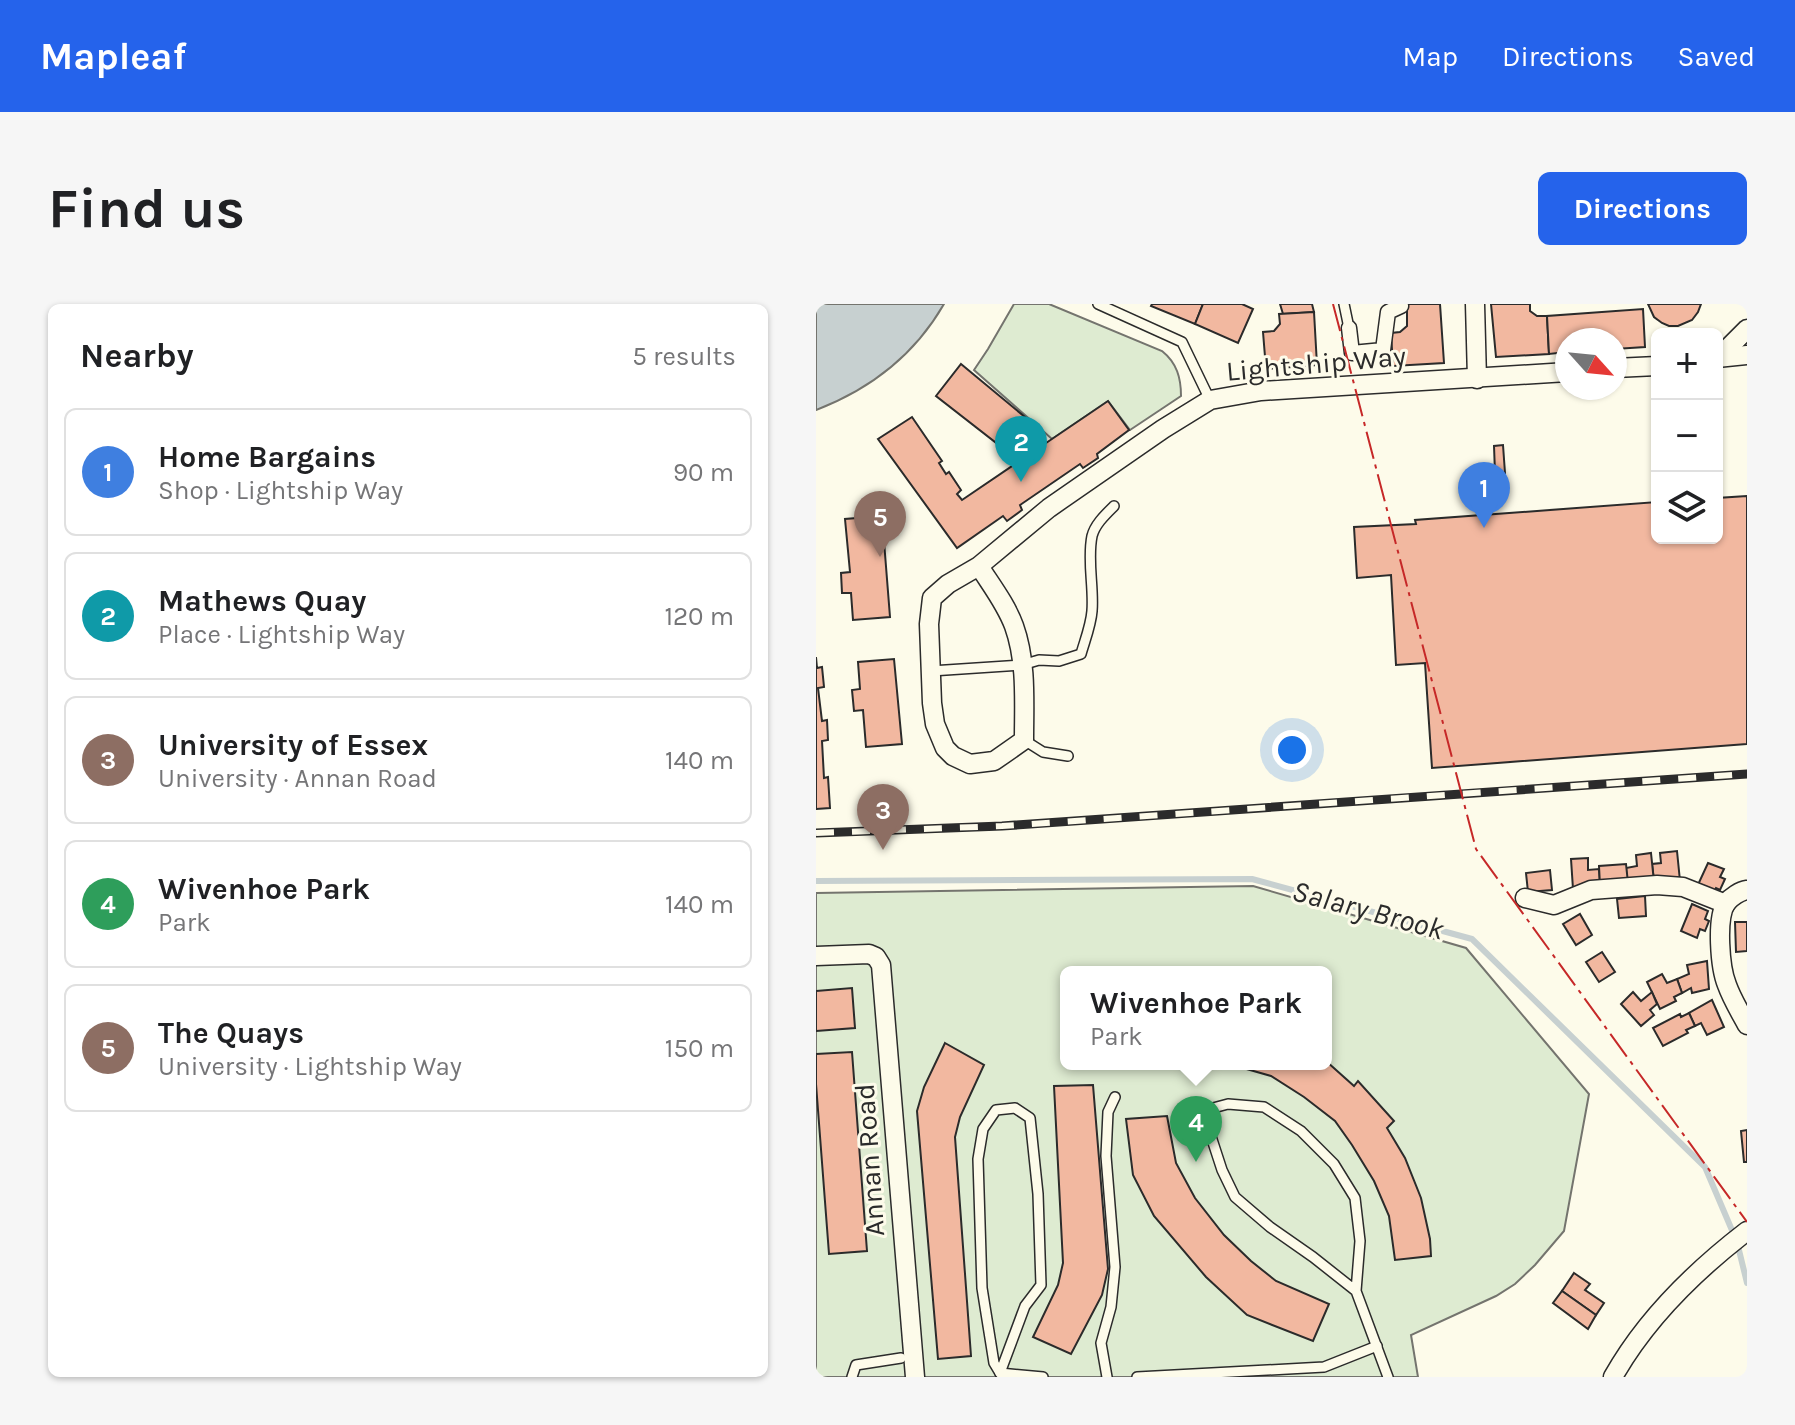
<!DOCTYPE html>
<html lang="en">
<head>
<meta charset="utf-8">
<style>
  :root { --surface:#fff; --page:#f6f6f6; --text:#202124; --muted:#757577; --line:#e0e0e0; --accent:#2563eb }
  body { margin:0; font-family:Karla,sans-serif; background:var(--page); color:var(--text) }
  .controls { position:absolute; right:24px; top:24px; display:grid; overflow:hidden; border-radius:12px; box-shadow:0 2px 6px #0004 }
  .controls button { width:72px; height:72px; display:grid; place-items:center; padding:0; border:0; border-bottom:2px solid var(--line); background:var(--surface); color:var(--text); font:40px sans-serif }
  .compass { position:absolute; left:739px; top:24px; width:72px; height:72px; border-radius:50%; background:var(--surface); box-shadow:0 2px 6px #0004; rotate:117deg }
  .you { position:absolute; left:476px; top:446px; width:28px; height:28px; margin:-20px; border:6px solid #fff; border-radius:50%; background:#1a73e8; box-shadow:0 0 0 12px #1a73e833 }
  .badge { display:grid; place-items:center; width:52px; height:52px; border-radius:50%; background:var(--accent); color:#fff; font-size:26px; font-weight:700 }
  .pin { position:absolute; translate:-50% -66px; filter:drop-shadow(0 2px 4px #0008) }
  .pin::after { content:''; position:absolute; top:42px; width:28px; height:24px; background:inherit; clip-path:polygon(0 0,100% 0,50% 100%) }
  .popup { position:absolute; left:244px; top:662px; width:272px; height:104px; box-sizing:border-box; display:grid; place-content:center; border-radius:12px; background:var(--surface); filter:drop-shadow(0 2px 6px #0005); font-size:26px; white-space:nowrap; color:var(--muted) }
  .popup b { font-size:30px; color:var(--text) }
  .popup::after { content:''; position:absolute; left:50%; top:100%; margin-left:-16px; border:16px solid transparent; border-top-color:var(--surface) }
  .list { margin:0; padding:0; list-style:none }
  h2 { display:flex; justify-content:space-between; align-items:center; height:104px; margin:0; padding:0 32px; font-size:34px }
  h2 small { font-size:26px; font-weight:400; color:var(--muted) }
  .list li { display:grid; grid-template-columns:52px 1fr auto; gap:24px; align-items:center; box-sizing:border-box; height:128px; margin:0 16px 16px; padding:0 16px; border:2px solid var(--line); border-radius:12px }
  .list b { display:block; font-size:30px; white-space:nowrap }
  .list p { margin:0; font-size:26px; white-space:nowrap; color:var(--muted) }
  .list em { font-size:26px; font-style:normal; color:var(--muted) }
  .icon { flex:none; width:44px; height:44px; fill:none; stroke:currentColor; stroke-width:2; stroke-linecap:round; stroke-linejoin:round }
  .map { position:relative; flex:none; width:931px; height:1073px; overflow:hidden; border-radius:12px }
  header { display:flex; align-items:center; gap:48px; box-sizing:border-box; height:112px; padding:0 40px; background:var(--accent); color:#fff }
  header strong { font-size:38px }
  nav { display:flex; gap:44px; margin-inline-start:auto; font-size:28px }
  .intro { display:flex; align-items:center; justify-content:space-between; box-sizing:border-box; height:192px; padding:0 48px }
  h1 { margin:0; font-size:56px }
  .button { padding:20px 36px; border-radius:12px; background:var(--accent); color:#fff; font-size:28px; font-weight:700 }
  main { display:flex; gap:48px; padding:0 48px }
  aside { flex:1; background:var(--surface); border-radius:12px; box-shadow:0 2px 6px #0004 }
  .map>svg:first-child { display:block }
  .green { fill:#deebd1; stroke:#74746e; stroke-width:2; fill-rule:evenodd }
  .water { fill:#c7d0d0; stroke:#74746e; stroke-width:2 }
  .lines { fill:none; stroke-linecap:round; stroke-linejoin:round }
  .stream { stroke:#c7d0d0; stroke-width:6 }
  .building { fill:#f2b8a0; stroke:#2b2b2b; stroke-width:2 }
  .service-casing { stroke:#2b2b2b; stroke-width:12 }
  .pedestrian-casing { stroke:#2b2b2b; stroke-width:17 }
  .minor-casing { stroke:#2b2b2b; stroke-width:21 }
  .service { stroke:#fdfbea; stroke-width:9 }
  .pedestrian { stroke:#fdfbea; stroke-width:14 }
  .minor { stroke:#fdfbea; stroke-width:18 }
  .rail-casing { stroke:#2b2b2b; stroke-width:9 }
  .rail { stroke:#fdfbea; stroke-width:6; stroke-dasharray:18; stroke-linecap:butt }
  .power { stroke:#c62828; stroke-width:2; stroke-dasharray:28 6 4 6; stroke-linecap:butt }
  .labels { text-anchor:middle; stroke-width:6; stroke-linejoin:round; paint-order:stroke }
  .street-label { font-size:28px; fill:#2b2b2b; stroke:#fdfbea }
  .water-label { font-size:30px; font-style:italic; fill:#2b2b2b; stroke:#fdfbea }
</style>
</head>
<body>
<header>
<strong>Mapleaf</strong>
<nav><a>Map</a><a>Directions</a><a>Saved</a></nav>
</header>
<div class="intro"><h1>Find us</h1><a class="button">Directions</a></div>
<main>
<aside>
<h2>Nearby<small>5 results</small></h2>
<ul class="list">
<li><span class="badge" style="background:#3f7fe0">1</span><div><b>Home Bargains</b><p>Shop · Lightship Way</p></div><em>90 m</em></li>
<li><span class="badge" style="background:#0f9aa8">2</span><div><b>Mathews Quay</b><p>Place · Lightship Way</p></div><em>120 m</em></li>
<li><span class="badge" style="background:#8d6e63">3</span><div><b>University of Essex</b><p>University · Annan Road</p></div><em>140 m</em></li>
<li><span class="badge" style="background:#2e9e5b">4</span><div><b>Wivenhoe Park</b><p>Park</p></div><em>140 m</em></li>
<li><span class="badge" style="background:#8d6e63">5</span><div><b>The Quays</b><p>University · Lightship Way</p></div><em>150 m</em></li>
</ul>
</aside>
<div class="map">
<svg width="931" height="1073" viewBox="0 0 931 1073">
  <rect width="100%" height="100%" fill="#fdfbea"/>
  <!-- green -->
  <g class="green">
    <path d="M198,0H233L346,47C361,59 365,74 365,92L314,126L292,97L236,135L158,66L172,45Z"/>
    <path d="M437,582L650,644L773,790L748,927L719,961L699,980L680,992L595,1031L602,1073H0V589ZM250,668H510V760H250Z"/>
  </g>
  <!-- water -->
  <path class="water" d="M0,0H128C98,52 55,85 0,106Z"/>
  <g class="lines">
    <!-- stream -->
    <path class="stream" d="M0,577L436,575L656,635L889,863L921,938L931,979"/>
  </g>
  <!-- building -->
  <g class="building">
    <path d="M336,0H387L379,20L335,2Z"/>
    <path d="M387,0H426L437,5L422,39L379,20Z"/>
    <path d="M464,0H496L498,8L467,10Z"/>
    <path d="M591,0H624L628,59L577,62L575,29L584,28L591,22Z"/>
    <path d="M675,0H714V7L721,12H731L733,50L680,53Z"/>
    <path d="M832,0H885L882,8L876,16L862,22H853L846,19L838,13Z"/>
    <path d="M827,5L829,43L799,45V36H751V48L733,50L731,12Z"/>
    <path d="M498,8L501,61L450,65L447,28L458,27L464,20L463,10Z"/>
    <path d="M145,60L221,123L197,152L120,92Z"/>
    <path d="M292,97L313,126L281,150L282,154L267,164L264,160L204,201L206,206L191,217L187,212L141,244L62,135L96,113L126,157L123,159L130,170L133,168L145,186L141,190L146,196Z"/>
    <path d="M687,141L689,169H679L678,142Z"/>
    <path d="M931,192V440L616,464L609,359L580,361L575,271L541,274L538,223L600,220L599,216L841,198V234H901V194Z"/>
    <path d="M66,212L74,313L37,316L35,289H26L25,269L34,268L29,215Z"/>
    <path d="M0,353L1,364L6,363L8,383L2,384L6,417L11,416L12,436L6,437L8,474L12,473L14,504L0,505Z"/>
    <path d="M78,355L86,440L50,443L47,406L38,407L36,386L44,385L42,358Z"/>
    <path d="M861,547L864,577L838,576L836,560L845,559L844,549Z"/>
    <path d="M835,549L838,578H811L810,564L821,562L820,551Z"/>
    <path d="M772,554V566L783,565L784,579L757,585L755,555Z"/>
    <path d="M892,559L908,565L904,573L909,575L904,586L900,584L896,592L880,585Z"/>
    <path d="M810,560L812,579L784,582L783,562Z"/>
    <path d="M734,566L736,586L712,588L710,569Z"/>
    <path d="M829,592L830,612L803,614L801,595Z"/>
    <path d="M876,600L892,607L889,615L893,617L889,627L884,625L881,634L865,627Z"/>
    <path d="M764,610L776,631L760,641L747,620Z"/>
    <path d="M919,618H931V647L920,648Z"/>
    <path d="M786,648L799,668L783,678L770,658Z"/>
    <path d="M891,657L893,685L876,689L875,684L866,689L861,675L873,670L871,661Z"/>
    <path d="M846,670L851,679L861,675L866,689L858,693L860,697L844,705L831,678Z"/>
    <path d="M36,684L39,724L0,727V687Z"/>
    <path d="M817,688L825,697L836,688L841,700L834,706L838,711L825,722L805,700Z"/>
    <path d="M896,696L908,723L891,731L885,719L879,722L873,709Z"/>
    <path d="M873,709L879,722L870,726L872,729L847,742L837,724L864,710L865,713Z"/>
    <path d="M129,739L168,761L144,813L139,833L155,1052L122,1055L101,807L108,783Z"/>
    <path d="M36,748L51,947L13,950L0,780V750Z"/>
    <path d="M510,757L538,782L542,777L578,817L571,824L589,854L605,894L614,935L615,952L579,956L573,912L558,877L536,841L519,817L488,793L455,772L413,760H510Z"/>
    <path d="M277,781L292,965L286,991L255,1050L217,1033L242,981L247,959L238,782Z"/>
    <path d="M351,812L360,859L379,894L408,931L435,957L460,977L513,1000L497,1037L431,1011L390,973L338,912L317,871L310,815Z"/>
    <path d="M931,826V858H928L925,827Z"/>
    <path d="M758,969L774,980L769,986L788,999L780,1011L746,987Z"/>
    <path d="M746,987L780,1011L772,1025L737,999Z"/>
  </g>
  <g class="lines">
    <defs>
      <g id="service">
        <path d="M282,0L366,38L394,96"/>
        <path d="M528,0L533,24"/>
        <path d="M115,367L206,361L223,356L243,357L265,350C269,336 275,321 276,307C278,283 271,256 276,232C279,220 290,210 298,202"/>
        <path d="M208,436L227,448L252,452"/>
        <path d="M199,804L214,814L222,890L225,981L209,1002L184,1069L178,1059L166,984L162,855L167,825L180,806Z"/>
        <path d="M540,987L497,953L454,923L419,893L406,866L389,814L397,804L412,800L448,803L485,827L518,860L539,894L544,937L540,987L572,1073"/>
        <path d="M184,1069L227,1073"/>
        <path d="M36,1073L40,1061L85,1054"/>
        <path d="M291,1073L285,1039L295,1003L299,963L290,852L292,808L299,793"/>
        <path d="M321,1073L508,1063L561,1042"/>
      </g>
      <path id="pedestrian" d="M533,24L536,49L567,46L572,8L585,2L584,0"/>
      <g id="minor">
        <path d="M659,0L661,75"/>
        <path d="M903,53L931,25"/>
        <path d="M901,54L931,51"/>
        <path d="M799,64L841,62"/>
        <path d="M163,262C175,281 190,300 198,322C211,358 208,399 208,436L178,457L154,460L137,452L129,444L119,420L116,399L113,320L116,294L132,280L163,262L233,204L347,125L394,96L445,87L751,68"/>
        <path d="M931,586C924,587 915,593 910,599C900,615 904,664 911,681C916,695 924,708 931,721"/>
        <path d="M709,594L738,601L775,586L841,581L867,583L910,600"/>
        <path d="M0,652L53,650L60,653L65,661L99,1073"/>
        <path d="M797,1073C829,1016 879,967 931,927"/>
      </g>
    </defs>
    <!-- service casing -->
    <use href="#service" class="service-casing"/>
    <!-- pedestrian casing -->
    <use href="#pedestrian" class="pedestrian-casing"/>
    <!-- minor casing -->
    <use href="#minor" class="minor-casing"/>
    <!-- service -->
    <use href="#service" class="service"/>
    <!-- pedestrian -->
    <use href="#pedestrian" class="pedestrian"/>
    <!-- minor -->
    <use href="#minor" class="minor"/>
    <defs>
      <path id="rail" d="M0,529L186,522L931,470"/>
    </defs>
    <!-- rail casing -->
    <use href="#rail" class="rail-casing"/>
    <!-- rail -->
    <use href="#rail" class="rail"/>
    <!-- power -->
    <path class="power" d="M517,0L660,545L931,918"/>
  </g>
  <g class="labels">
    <!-- street labels -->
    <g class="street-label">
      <text transform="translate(500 59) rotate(-5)" y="10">Lightship Way</text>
      <text transform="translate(53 856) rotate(-94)" y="10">Annan Road</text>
    </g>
    <!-- water labels -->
    <g class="water-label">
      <text transform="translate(552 606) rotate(15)" y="10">Salary Brook</text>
    </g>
  </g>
</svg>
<div class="controls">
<button>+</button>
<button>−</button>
<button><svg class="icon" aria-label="layers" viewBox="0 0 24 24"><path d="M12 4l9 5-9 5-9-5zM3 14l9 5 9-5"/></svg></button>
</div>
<svg class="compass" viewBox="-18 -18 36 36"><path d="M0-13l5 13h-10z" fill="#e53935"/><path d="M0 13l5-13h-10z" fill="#757577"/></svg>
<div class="you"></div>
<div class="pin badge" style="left:668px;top:224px;background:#3f7fe0">1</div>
<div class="pin badge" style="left:205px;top:178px;background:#0f9aa8">2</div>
<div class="pin badge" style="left:67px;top:546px;background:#8d6e63">3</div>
<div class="pin badge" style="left:380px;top:858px;background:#2e9e5b">4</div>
<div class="popup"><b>Wivenhoe Park</b>Park</div>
<div class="pin badge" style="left:64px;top:253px;background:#8d6e63">5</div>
</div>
</main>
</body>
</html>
